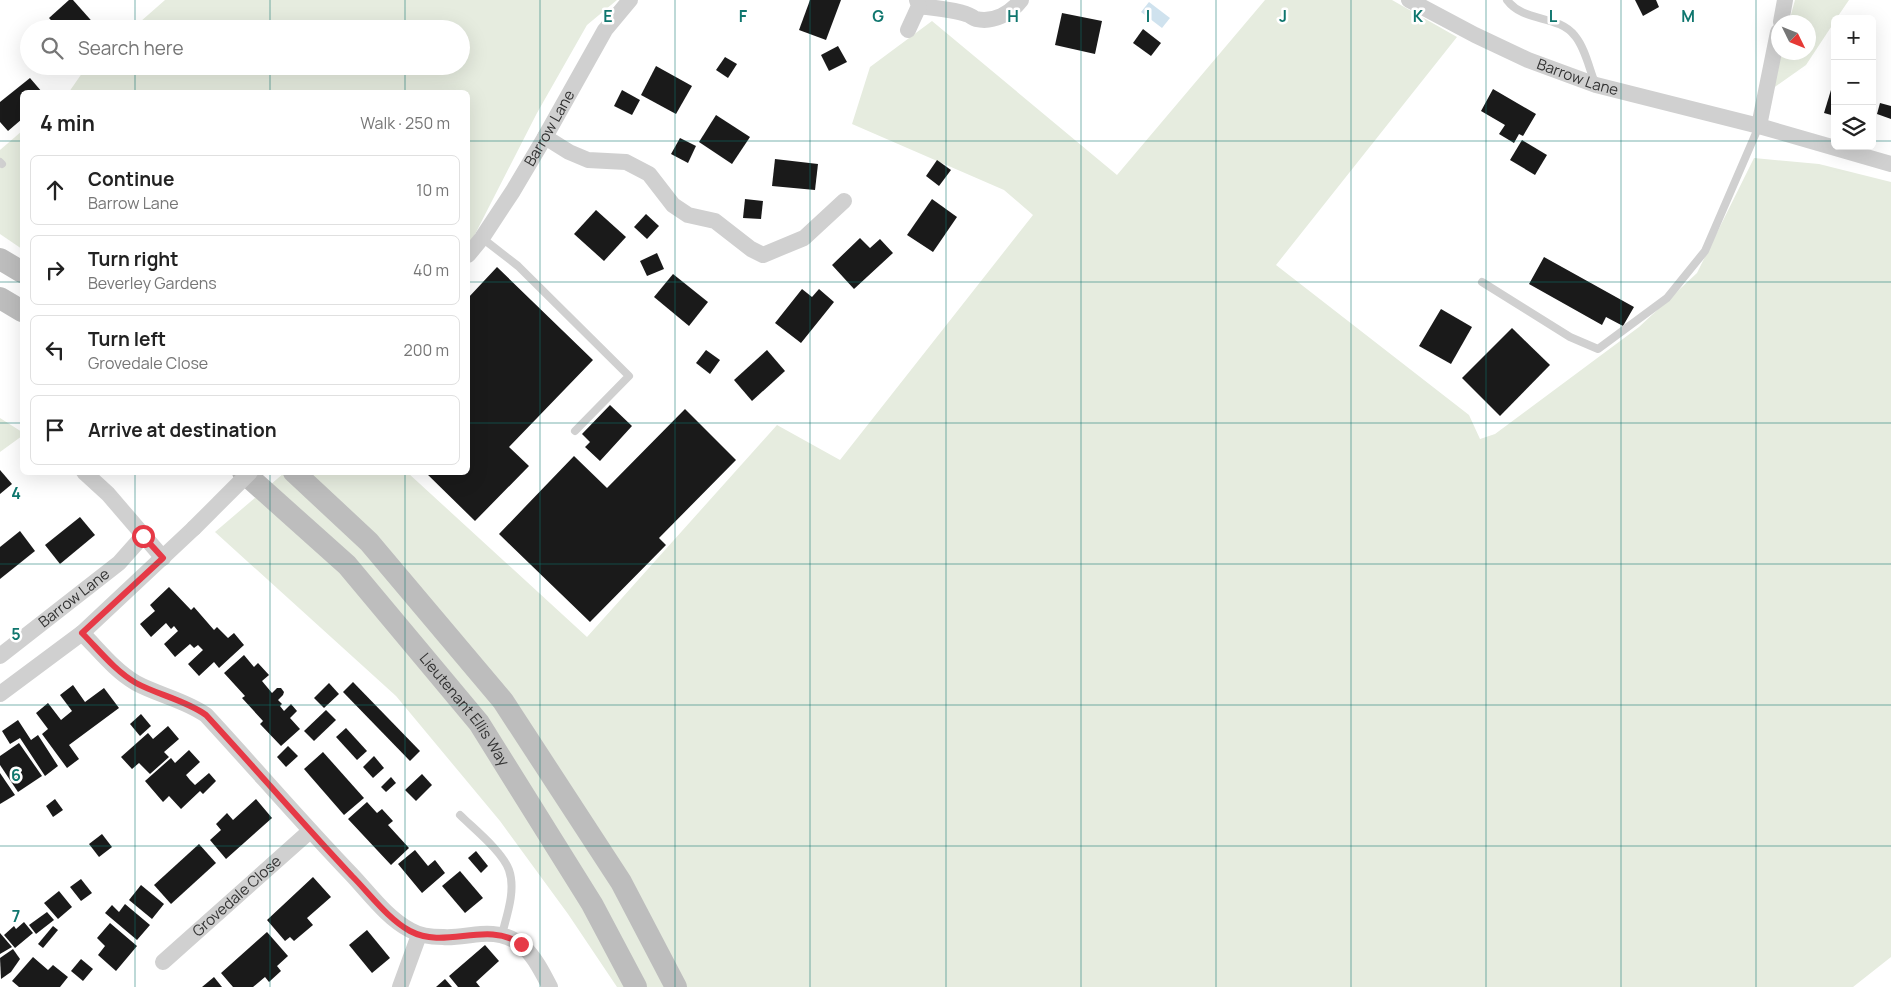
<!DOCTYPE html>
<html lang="en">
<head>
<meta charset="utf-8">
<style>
  :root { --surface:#fff; --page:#f6f6f6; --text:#222; --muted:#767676; --line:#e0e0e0 }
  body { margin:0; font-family:Manrope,sans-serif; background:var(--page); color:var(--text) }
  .controls { position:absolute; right:15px; top:15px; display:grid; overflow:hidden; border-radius:8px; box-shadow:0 5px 20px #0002 }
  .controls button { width:45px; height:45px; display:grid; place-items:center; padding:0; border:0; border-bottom:1px solid var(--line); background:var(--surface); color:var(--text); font:25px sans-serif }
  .compass { position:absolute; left:1771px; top:15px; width:45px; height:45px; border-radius:50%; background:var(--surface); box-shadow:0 5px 20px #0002; rotate:133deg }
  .stop { position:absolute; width:15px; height:15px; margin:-11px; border:4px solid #e63946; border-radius:50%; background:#fff }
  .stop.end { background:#e63946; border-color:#fff; box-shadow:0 1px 5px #0008 }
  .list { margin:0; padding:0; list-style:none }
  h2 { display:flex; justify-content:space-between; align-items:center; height:65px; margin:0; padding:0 20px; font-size:21px }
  h2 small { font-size:16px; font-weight:400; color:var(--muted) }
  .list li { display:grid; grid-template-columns:32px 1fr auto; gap:15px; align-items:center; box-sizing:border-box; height:70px; margin:0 10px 10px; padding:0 10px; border:1px solid var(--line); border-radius:8px }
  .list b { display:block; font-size:19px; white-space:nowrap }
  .list p { margin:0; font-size:16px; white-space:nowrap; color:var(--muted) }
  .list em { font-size:16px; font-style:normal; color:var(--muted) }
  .icon { flex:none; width:28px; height:28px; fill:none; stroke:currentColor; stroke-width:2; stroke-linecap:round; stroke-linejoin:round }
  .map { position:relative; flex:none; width:1891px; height:987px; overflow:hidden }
  .search { position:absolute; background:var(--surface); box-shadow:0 5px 20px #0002; left:20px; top:20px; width:450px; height:55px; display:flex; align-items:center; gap:12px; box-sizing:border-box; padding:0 18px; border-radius:28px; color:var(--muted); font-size:19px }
  .panel { position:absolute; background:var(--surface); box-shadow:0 5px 20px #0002; left:20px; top:90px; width:450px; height:385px; border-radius:8px }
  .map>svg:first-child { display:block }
  .green { fill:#e6ecdf }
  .water { fill:#cfe2ee }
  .building { fill:#1a1a1a }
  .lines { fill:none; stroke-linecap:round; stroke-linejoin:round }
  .lane { stroke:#d0d0d0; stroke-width:8 }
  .street { stroke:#d0d0d0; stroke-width:16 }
  .secondary { stroke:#bdbdbd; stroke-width:22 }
  .street-bridge { stroke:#d0d0d0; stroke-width:16 }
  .route { stroke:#e63946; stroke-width:6 }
  .grid { fill:none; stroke:#0f766e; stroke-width:1; stroke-opacity:0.55 }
  .labels { text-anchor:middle; stroke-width:5; stroke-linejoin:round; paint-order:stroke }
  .street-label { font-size:15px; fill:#333; stroke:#fff }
  .grid-label { font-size:16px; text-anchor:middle; font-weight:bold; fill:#0f766e; stroke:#fff; stroke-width:5; stroke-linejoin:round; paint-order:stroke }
</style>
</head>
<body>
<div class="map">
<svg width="1891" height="987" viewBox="0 0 1891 987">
  <rect width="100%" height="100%" fill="#fff"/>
  <!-- green -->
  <g class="green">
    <path d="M165,0H617L587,25L537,113L471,242L468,246V92H69L87,66H461V29H132Z"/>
    <path d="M1265,0H1392L1457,37L1276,265L1469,415L1480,439L1495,434L1639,327L1697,273L1754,158L1819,164L1891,182V957L1853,987H617L568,914L500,821L396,696L215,532L284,473H408L587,637L777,425L840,460L1033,215L1004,190L852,124L870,67L932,21L1117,175Z"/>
    <path d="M1795,0H1849L1836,19H1835V21L1806,65L1772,89L1781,53L1808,52V22H1789Z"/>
    <path d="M22,131V249L0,234V150Z"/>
    <path d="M0,418L22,432V436L0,452Z"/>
  </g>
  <!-- water -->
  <path class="water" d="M1149,2L1170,18L1162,28L1141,12Z"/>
  <!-- building -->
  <g class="building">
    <path d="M69,0H73L97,27L95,29H59L49,18Z"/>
    <path d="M810,0H841L826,40L799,30Z"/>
    <path d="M1635,0H1656L1659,7L1643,16Z"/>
    <path d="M1062,13L1102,21L1095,54L1055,45Z"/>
    <path d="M1143,29L1161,43L1151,56L1133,43Z"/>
    <path d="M838,46L847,62L829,71L821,55Z"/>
    <path d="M725,57L737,64L728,78L716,70Z"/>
    <path d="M656,66L692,86L676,114L641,95Z"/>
    <path d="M30,78L42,92H22V119L8,131L0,122V102Z"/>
    <path d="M1834,80H1835V116L1824,113Z"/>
    <path d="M1493,89L1536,114L1523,136L1519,134L1514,143L1499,134L1505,125L1481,111Z"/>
    <path d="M622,90L640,100L632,115L614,106Z"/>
    <path d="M1880,103L1891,106V119L1877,114Z"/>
    <path d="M716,115L750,137L732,164L699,142Z"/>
    <path d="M680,138L696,146L688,163L671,154Z"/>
    <path d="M1522,140L1547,155L1535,175L1510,160Z"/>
    <path d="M775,159L818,164L815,190L772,186Z"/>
    <path d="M937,160L951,170L939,186L926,176Z"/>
    <path d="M745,199L763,201L761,219L743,218Z"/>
    <path d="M932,199L957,217L933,252L907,235Z"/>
    <path d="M596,210L626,237L604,261L574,234Z"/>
    <path d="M646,214L659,226L647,239L634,227Z"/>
    <path d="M860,238L870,248L880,239L893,253L854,289L832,265Z"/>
    <path d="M657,253L664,269L647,276L640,261Z"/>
    <path d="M1544,257L1634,307L1623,326L1606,317L1602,325L1529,284Z"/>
    <path d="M497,267L593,360L509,447L529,466L475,521L425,472H468V298Z"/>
    <path d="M673,274L708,302L689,326L654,297Z"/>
    <path d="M802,289L812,297L819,289L834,302L801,343L775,323Z"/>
    <path d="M1441,309L1472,327L1451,364L1419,346Z"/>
    <path d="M1512,328L1550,365L1500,416L1462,378Z"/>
    <path d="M706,350L720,360L710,374L696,363Z"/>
    <path d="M767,350L785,371L752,401L734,380Z"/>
    <path d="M610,405L632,426L600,461L585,447L590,442L582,434Z"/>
    <path d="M685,409L736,460L659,538L666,545L590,622L499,534L574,456L607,488Z"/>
    <path d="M0,470L12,484L0,494Z"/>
    <path d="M80,517L95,535L60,564L45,545Z"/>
    <path d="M20,531L35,551L0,579V547Z"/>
    <path d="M169,587L191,610L194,607L214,630L217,627L228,638L234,633L244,645L219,668L214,662L199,676L188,664L203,650L198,645L194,648L190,644L175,657L164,644L178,631L174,626L171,629L166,623L151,637L140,624L155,611L150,605Z"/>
    <path d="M244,655L254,667L258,663L269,675L262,681L272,693L277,688H281L284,692L283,695L278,700L282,704L280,706L284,711L291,704L297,711L290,718L300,729L281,746L260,724L263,721L242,698L245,696L224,673Z"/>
    <path d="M353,682L420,751L410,761L343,692Z"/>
    <path d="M329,683L339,694L324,708L314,698Z"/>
    <path d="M73,685L85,702L104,688L119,708L69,745L79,759L67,768L42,734L48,729L36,713L48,703L61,720L72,711L60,695Z"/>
    <path d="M326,710L336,720L314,741L304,731Z"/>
    <path d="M141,714L151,726L140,736L130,724Z"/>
    <path d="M18,720L31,740L38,735L58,766L45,776L20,738L10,744L2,731Z"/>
    <path d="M168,726L179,739L164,752L169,757L150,774L139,763L132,769L121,757L148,733L153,739Z"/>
    <path d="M346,728L367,751L357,760L336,737Z"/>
    <path d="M19,743L42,776L18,792L0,765V756Z"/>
    <path d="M288,746L298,756L286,767L277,757Z"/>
    <path d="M189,750L200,762L186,775L190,780L195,785L209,773L216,781L203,794L200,791L181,809L169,796L163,802L145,781L171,758L175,763Z"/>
    <path d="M323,752L364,798L344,815L304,769Z"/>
    <path d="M374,756L384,768L373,778L363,767Z"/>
    <path d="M0,773L15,795L0,804Z"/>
    <path d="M422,774L432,785L416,801L405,790Z"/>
    <path d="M391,777L396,783L386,792L381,787Z"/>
    <path d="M55,799L63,810L53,817L46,806Z"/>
    <path d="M256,799L272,818L226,859L210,840L221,830L216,824L227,813L233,820Z"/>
    <path d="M367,802L377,813L382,809L393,821L388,825L409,848L391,865L348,819Z"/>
    <path d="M102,834L112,847L99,857L89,844Z"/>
    <path d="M199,844L216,863L171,904L154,885Z"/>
    <path d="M415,850L428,866L435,860L445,873L422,893L398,864Z"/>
    <path d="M476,851L488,866L481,873L468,858Z"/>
    <path d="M460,871L483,898L465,913L442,886Z"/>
    <path d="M313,877L331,897L307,918L313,925L294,941L290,937L285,941L267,920Z"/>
    <path d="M81,879L92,893L81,901L70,887Z"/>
    <path d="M141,885L164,904L152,919L129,900Z"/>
    <path d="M59,891L72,907L58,919L44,903Z"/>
    <path d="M125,904L150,925L137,940L105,913L112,905L119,912Z"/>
    <path d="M47,912L54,920L36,934L29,925Z"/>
    <path d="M24,922L33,933L15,948L4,935L14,926L16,929Z"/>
    <path d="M110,923L137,946L116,971L98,955L105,946L97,938Z"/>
    <path d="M53,926L58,930L43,948L38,944Z"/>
    <path d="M367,930L390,958L372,973L349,945Z"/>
    <path d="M267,932L288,956L277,966L281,971L269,982L265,977L253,987H233L221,973Z"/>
    <path d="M0,933L12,947L0,954Z"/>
    <path d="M485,945L499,961L476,982L480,987H458L449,976Z"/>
    <path d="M13,949L20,959L11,972L1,979L0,958Z"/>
    <path d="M33,957L48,970L53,965L68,977L60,987H19L12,981Z"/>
    <path d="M81,959L93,969L83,981L71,971Z"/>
    <path d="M214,977L222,987H202Z"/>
    <path d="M445,979L452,987H436Z"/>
  </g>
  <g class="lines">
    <!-- lane -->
    <g class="lane">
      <path d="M1507,0C1524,23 1558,14 1575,36C1585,48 1589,68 1595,83"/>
      <path d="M0,162L2,164"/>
      <path d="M482,238L518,266L629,376L575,431"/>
      <path d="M1482,282L1570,337L1598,349L1667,298L1705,251L1759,126"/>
      <path d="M460,815C474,829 502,851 509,870C516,890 507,915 502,934"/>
    </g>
    <!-- street -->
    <g class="street">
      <path id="s1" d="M1409,0L1475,35L1528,60L1596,85L1759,126L1891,164"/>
      <path d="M919,6C933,8 953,9 966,14C970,15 973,18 976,19C994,23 1011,13 1021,0"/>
      <path d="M1781,22L1785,0"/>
      <path d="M908,30L919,6L917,0"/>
      <path d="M1759,126L1778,32"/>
      <path d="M545,137L569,152L588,160L626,162L649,174L673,205L688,215L715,221L751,249L763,255L804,238L844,201"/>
      <path id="s2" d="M468,255L482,238L513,191L545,137L605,30L630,0"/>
      <path d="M84,472L108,494L163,558"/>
      <path d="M82,633C99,650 115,671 136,683C158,695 185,700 206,715C255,768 302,823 352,875C369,893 387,918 410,930C420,936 431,937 443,937C455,938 468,935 481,934C521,931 534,956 550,987"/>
      <path id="s3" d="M0,656L119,563L143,536"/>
      <path d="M0,694L82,633L194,528"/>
      <path id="s4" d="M163,962L310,831"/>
      <path d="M400,987L419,935"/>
    </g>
    <!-- secondary -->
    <g class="secondary">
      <path d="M0,259L22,272"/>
      <path d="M0,298L22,311"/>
      <path id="s5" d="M243,472L347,565L479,723L592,904L636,987"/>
      <path d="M294,472L369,542L503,701L621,882L676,987"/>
    </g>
    <!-- street-bridge -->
    <path class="street-bridge" d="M194,528L250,472"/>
  </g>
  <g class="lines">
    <!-- route -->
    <path class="route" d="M143,536L163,558L82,633C99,650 115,671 136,683C158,695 185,700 206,715C255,768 302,823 352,876C370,894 388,919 410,931C446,950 486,920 521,944"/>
  </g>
  <!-- grid -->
  <path class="grid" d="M135,0V29M270,0V29M405,0V29M540,0V987M675,0V987M810,0V987M946,0V987M1081,0V987M1216,0V987M1351,0V987M1486,0V987M1621,0V987M1756,0V987M135,66V92M270,66V92M405,66V92M0,141H22M468,141H1835M1872,141H1891M0,282H22M468,282H1891M0,423H22M468,423H1891M135,472V987M270,472V987M405,472V987M0,564H1891M0,705H1891M0,846H1891"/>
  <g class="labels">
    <!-- street labels -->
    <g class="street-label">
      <text dy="5" stroke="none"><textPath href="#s1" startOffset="186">Barrow Lane</textPath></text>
      <text dy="5" stroke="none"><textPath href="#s2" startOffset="151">Barrow Lane</textPath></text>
      <text dy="5" stroke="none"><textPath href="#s3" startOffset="94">Barrow Lane</textPath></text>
      <text dy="5" stroke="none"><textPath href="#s5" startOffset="326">Lieutenant Ellis Way</textPath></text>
      <text dy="5" stroke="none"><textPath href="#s4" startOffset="99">Grovedale Close</textPath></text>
    </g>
  </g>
  <g class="grid-label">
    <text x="608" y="22">E</text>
    <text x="743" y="22">F</text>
    <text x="878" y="22">G</text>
    <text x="1013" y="22">H</text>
    <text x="1148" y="22">I</text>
    <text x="1283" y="22">J</text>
    <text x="1418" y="22">K</text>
    <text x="1553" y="22">L</text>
    <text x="1688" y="22">M</text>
    <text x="16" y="499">4</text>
    <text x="16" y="640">5</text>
    <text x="16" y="781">6</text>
    <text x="16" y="922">7</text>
  </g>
</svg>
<div class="controls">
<button>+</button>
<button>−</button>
<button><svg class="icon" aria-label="layers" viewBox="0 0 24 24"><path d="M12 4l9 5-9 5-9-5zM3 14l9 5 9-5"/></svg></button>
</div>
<svg class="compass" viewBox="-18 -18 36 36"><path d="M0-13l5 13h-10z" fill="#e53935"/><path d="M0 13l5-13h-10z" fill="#767676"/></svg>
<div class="stop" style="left:143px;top:536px"></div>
<div class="stop end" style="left:521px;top:944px"></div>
<div class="search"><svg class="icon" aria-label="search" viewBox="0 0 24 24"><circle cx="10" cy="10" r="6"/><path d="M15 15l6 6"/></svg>Search here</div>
<section class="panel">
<h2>4 min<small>Walk · 250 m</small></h2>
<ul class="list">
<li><svg class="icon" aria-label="ahead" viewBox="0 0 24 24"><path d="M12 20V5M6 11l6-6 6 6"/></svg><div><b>Continue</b><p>Barrow Lane</p></div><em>10 m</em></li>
<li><svg class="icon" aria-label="right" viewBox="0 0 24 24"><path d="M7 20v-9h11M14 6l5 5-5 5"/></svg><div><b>Turn right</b><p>Beverley Gardens</p></div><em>40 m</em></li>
<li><svg class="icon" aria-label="left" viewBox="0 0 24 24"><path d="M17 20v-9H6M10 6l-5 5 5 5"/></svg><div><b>Turn left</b><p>Grovedale Close</p></div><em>200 m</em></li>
<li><svg class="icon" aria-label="arrive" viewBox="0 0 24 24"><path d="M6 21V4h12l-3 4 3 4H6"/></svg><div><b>Arrive at destination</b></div></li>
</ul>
</section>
</div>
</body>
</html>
